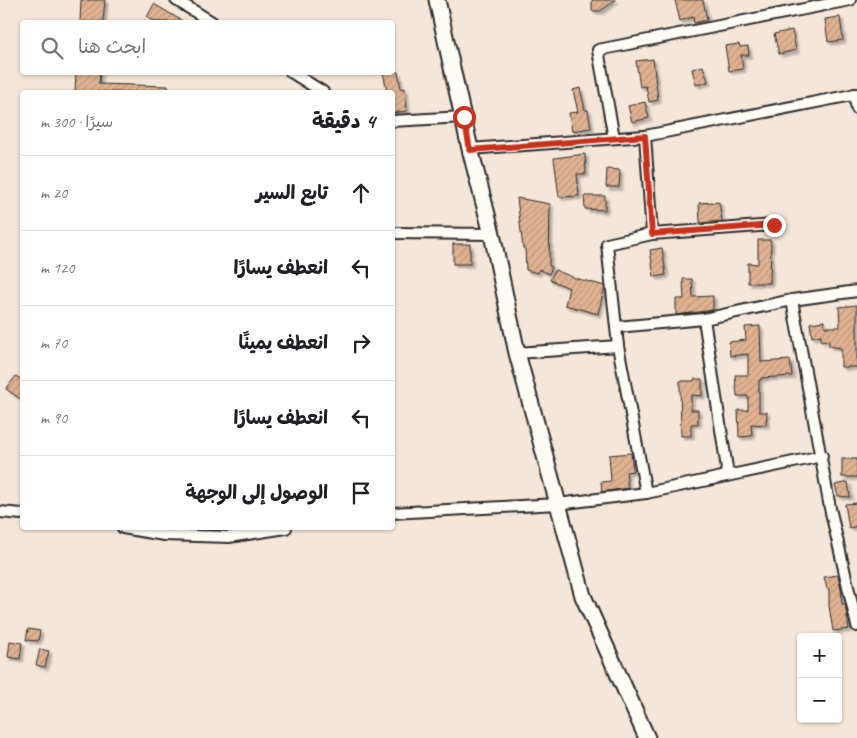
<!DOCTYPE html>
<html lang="ar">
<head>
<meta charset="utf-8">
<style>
  :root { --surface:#fff; --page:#f6f6f6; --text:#202124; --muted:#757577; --line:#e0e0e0 }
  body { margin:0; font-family:Caveat,"Playpen Sans Arabic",sans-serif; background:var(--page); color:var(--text); direction:rtl }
  .controls { position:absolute; right:15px; bottom:15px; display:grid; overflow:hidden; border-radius:5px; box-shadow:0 1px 4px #0004 }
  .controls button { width:45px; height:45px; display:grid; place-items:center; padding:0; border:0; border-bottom:1px solid var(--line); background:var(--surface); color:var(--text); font:25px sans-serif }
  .stop { position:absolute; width:15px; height:15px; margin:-11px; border:4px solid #c8321e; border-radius:50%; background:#fff }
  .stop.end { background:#c8321e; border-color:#fff; box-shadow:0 1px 5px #0008 }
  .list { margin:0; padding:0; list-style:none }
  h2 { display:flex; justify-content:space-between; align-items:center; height:65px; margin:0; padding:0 20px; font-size:21px }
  h2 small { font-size:16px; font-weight:400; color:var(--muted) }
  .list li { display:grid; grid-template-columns:32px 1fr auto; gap:15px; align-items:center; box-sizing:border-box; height:75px; padding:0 20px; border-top:1px solid var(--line) }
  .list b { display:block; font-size:19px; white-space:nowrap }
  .list em { font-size:16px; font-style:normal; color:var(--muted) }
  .icon { flex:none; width:28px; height:28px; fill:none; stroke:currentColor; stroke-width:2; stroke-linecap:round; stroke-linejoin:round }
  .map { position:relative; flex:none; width:857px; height:738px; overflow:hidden; direction:ltr }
  .search { position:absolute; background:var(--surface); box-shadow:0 1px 4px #0004; left:20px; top:20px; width:375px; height:55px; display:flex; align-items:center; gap:12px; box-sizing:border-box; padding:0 18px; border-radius:5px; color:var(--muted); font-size:19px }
  .panel { position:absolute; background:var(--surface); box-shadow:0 1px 4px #0004; left:20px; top:90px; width:375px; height:440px; border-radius:5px; direction:rtl }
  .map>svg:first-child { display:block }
  .building { fill:url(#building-hatch); stroke:#2b2b2b; filter:url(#shadow) }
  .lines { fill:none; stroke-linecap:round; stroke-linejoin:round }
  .street-casing { stroke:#2b2b2b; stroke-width:14 }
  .secondary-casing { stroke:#2b2b2b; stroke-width:19 }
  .street { stroke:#fdfcf7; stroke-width:10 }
  .secondary { stroke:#fdfcf7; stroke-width:15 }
  .route { stroke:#c8321e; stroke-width:6 }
</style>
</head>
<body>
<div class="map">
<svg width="857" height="738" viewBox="0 0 857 738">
  <defs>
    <pattern id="building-hatch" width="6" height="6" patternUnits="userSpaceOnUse" patternTransform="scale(1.25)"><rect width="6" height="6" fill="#e0b291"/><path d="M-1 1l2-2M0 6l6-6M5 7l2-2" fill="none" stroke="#c0997d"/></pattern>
    <filter id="shadow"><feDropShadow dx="3" dy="3" stdDeviation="1" flood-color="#0004"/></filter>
  </defs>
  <rect width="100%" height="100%" fill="#f4e6d8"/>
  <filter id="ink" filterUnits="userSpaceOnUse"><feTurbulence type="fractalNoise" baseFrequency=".02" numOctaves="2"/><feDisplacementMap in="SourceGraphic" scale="10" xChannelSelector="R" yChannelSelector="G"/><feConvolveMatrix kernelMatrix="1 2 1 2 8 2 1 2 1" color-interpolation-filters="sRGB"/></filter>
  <g filter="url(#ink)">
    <!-- building -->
    <g class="building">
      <path d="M81,0H105L103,22H80Z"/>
      <path d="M592,0H616L600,11H592Z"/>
      <path d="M675,0H703L707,20L694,23L693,17L680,21Z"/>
      <path d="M154,4L184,22H156L147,17Z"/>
      <path d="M840,17L843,40L828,42L825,19Z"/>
      <path d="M792,30L796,50L779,54L774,34Z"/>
      <path d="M739,44L740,47L748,46L749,55H741L743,69L729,71L725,46Z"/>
      <path d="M653,59L658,100L649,102L646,86L640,87L636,61Z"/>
      <path d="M703,66L708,82L696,85L692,69Z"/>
      <path d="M76,72H100L99,84L168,86V92H75Z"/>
      <path d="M383,72H398L401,89L405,88L407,111L392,113V92H387Z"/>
      <path d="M580,88L585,110H588L591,128L572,131L569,113L578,112L573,90Z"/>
      <path d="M645,102L649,118L632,122L628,106Z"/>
      <path d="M585,154L586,174H577L579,196L559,197L554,158Z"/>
      <path d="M607,169L620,170L619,187H606Z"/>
      <path d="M584,196H605V210L585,209Z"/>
      <path d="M517,198L550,204L549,266L552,267L549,274L539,269L538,273L526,270L525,249L523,248Z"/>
      <path d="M712,202V203L719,202L722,221L700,223L699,203Z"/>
      <path d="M758,240H771L770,283H748V263L758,264Z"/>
      <rect x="453" y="244" width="17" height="20"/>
      <path d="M662,248L666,275L654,277L650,250Z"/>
      <path d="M555,270L575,278L605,286L598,314L565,305L569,288L550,280Z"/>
      <path d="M683,279H692L693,297L713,296V310L676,315V299H684Z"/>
      <path d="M857,305V367H841V348L829,346V340L821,341V335L812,337L810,323L824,321L825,327H840L839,307Z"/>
      <path d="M760,326L761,362L790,360L792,376L761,378V380H759V412H767L766,425L751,424L752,436L739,437L738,410H748V396H737L735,375H748V354L730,356L729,342L746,340L745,327Z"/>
      <path d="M16,376L22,380V400L6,389Z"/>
      <path d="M694,379H702V396L691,395V410H698V424H691V436H681L680,381H694Z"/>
      <path d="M631,453L633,471L626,472L628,488L602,492L601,482L611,481L609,455Z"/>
      <rect x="842" y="459" width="15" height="18"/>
      <path d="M848,482L850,497L838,496L835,485Z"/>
      <path d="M857,503V526L849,528L845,504Z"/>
      <path d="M838,575L841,589L842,604H845L849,629L833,631L829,606V589H827L824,577Z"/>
      <path d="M28,629L40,631L38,641L26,640Z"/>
      <path d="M10,641L22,643L20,659L8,657Z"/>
      <path d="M40,649L49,651L45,667L36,665Z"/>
    </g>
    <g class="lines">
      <defs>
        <g id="street">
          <path d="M176,0L212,22"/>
          <path d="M291,72L323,92"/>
          <path d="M854,94L857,109"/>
          <path d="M392,121L464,117"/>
          <path d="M645,136L652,234"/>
          <path d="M614,138L598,50L850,0"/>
          <path d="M470,149L645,136L857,94"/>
          <path d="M392,233L492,234"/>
          <path d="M792,300L830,508L857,626"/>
          <path d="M704,319L728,475"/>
          <path d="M617,327L704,319L792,300L857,291"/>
          <path d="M517,353L618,346"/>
          <path d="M646,493L618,346L607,244L652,234L774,225"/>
          <path d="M0,512L22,514"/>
          <path d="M392,513L558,504L646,493L822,456"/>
          <path d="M123,528L164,535L229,537L286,528"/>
        </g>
        <path id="secondary" d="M437,0L470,149L492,234L517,353L583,596L647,738"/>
      </defs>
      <!-- street casing -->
      <use href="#street" class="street-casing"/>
      <!-- secondary casing -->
      <use href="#secondary" class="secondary-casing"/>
      <!-- street -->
      <use href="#street" class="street"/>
      <!-- secondary -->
      <use href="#secondary" class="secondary"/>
    </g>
  </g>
  <g class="lines" filter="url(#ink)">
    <!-- route -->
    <path class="route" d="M464,117L470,150L645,136L652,234L774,225"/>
  </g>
</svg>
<div class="controls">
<button>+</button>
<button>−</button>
</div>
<div class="stop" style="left:464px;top:117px"></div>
<div class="stop end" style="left:774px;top:225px"></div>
<div class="search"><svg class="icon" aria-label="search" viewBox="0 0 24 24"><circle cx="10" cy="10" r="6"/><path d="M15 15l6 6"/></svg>ابحث هنا</div>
<section class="panel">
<h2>4 دقيقة<small>سيرًا · 300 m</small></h2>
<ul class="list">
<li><svg class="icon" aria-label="ahead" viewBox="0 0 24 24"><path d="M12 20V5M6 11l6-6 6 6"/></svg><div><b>تابع السير</b></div><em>20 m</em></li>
<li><svg class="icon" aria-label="left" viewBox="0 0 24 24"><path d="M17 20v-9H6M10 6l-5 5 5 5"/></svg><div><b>انعطف يسارًا</b></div><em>120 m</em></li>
<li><svg class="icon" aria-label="right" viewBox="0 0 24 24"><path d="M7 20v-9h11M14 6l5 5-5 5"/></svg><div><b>انعطف يمينًا</b></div><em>70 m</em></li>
<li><svg class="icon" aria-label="left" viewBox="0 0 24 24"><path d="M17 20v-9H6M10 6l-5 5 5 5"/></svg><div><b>انعطف يسارًا</b></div><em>90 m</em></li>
<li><svg class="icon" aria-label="arrive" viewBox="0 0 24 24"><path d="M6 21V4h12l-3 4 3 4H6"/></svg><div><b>الوصول إلى الوجهة</b></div></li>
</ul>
</section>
</div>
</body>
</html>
